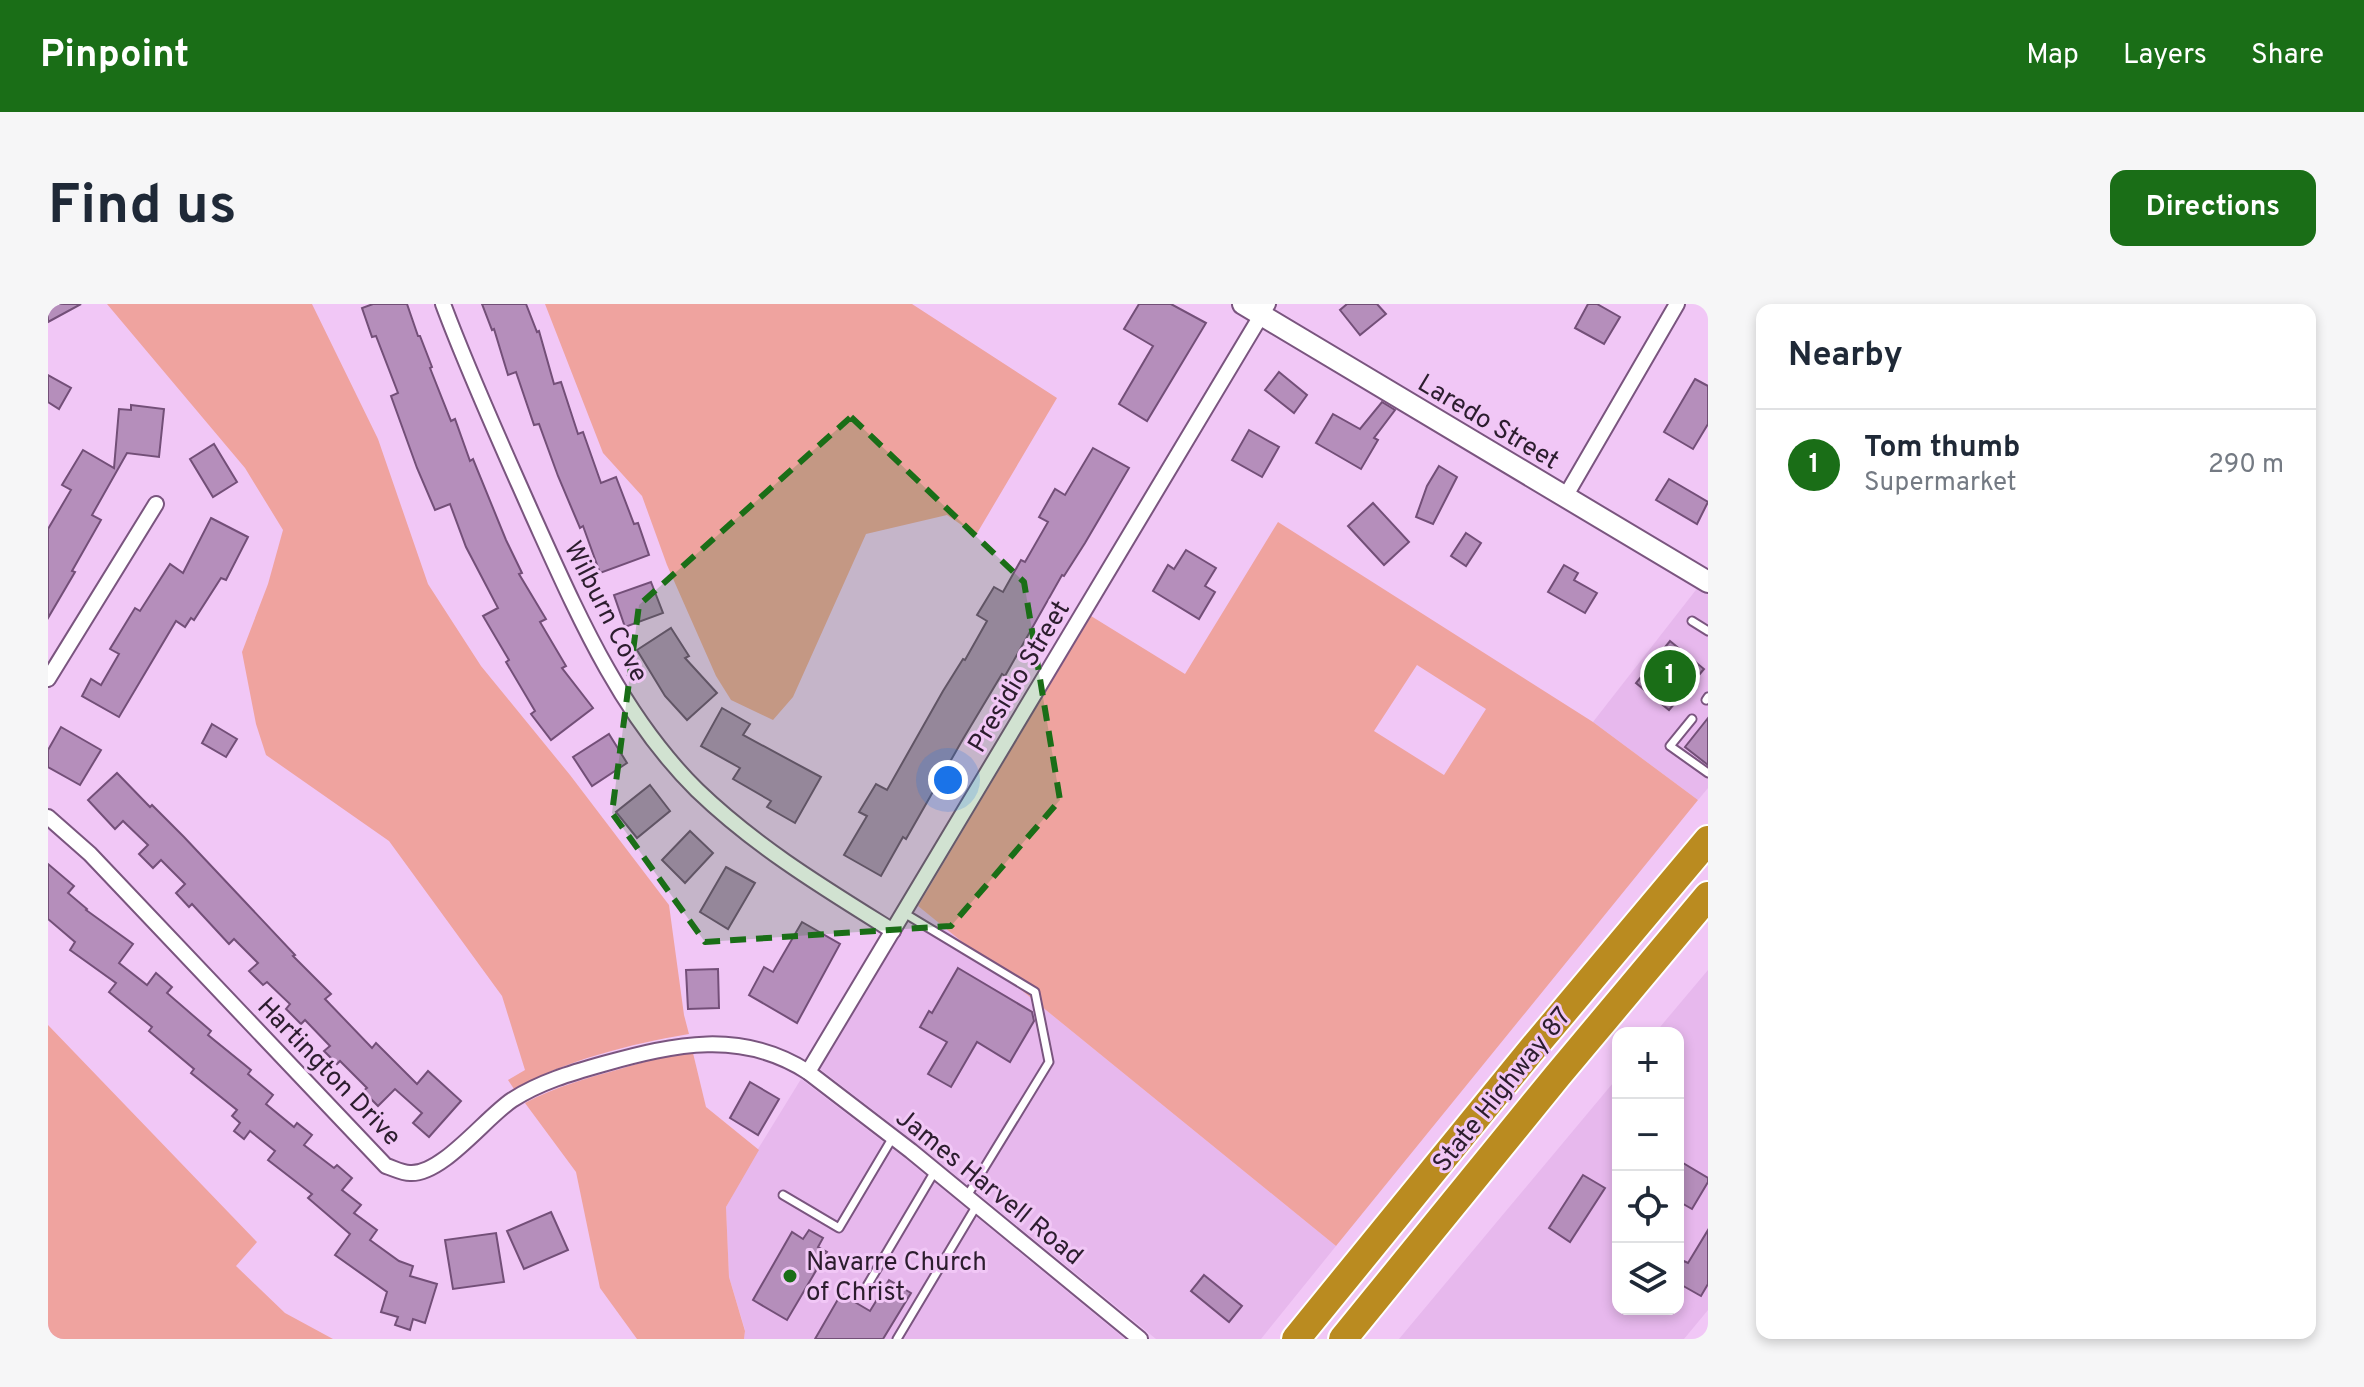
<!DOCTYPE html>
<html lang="en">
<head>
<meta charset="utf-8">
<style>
  :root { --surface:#fff; --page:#f6f6f7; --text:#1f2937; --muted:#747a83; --line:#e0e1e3; --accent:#1a6e17 }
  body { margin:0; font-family:Overpass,sans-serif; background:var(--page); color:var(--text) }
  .controls { position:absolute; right:24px; bottom:24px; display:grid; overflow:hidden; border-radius:16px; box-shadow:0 4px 12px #0003 }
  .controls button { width:72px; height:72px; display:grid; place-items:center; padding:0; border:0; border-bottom:2px solid var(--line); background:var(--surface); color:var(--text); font:40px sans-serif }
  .you { position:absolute; left:900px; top:476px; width:28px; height:28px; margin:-20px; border:6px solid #fff; border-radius:50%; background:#1a73e8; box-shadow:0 0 0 12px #1a73e833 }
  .badge { display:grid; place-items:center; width:52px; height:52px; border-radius:50%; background:var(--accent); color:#fff; font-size:26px; font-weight:700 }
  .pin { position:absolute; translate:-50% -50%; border:4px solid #fff; box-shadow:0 2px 8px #0006 }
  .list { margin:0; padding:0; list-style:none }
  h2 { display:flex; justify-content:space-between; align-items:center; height:104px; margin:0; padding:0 32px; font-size:34px }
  h2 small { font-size:26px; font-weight:400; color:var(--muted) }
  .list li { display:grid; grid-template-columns:52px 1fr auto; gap:24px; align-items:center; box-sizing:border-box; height:112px; padding:0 32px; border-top:2px solid var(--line) }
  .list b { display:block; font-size:30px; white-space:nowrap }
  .list p { margin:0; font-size:26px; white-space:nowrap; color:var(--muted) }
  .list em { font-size:26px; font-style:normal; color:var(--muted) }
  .icon { flex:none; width:44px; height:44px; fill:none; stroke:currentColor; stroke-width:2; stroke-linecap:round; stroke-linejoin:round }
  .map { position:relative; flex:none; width:1660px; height:1035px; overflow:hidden; border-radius:16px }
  header { display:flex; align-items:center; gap:48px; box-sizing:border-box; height:112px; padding:0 40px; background:var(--accent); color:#fff }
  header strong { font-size:38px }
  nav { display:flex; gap:44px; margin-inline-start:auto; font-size:28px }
  .intro { display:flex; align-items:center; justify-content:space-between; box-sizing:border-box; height:192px; padding:0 48px }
  h1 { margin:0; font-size:56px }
  .button { padding:20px 36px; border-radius:16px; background:var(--accent); color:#fff; font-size:28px; font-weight:700 }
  main { display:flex; gap:48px; padding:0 48px }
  aside { flex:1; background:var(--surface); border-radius:16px; box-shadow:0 4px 12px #0003 }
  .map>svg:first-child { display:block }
  .built { fill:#e7b8ed }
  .green { fill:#efa39f; fill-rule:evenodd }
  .building { fill:#b58ebb; stroke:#734f78; stroke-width:2 }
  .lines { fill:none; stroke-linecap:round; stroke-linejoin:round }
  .lane-casing { stroke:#7a557f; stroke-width:11 }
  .street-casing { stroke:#7a557f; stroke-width:18 }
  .secondary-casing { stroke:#7a557f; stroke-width:24 }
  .highway-casing { stroke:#fff; stroke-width:32 }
  .lane { stroke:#fff; stroke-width:7 }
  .street { stroke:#fff; stroke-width:14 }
  .secondary { stroke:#fff; stroke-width:20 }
  .highway { stroke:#ba8b20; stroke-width:28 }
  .marked { fill:#1a6e17; fill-opacity:0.2; stroke:#1a6e17; stroke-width:6; stroke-dasharray:16 10; stroke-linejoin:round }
  .poi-dot { fill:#1a6e17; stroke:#f1c7f6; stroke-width:3 }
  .labels { text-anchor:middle; stroke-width:6; stroke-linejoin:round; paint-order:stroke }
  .street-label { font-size:26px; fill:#2c1d2e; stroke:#f1c7f6 }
  .poi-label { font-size:26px; fill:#2c1d2e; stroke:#f1c7f6; text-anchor:start }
</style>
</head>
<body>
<header>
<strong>Pinpoint</strong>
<nav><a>Map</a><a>Layers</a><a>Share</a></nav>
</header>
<div class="intro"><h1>Find us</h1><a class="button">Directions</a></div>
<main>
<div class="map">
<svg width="1660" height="1035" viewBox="0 0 1660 1035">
  <rect width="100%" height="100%" fill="#f1c7f6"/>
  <!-- built -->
  <g class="built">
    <path d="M1651,282L1660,287V484L1650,496L1545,418Z"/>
    <path d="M870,602L1288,942L1213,1035H1108L869,840L772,765Z"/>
    <path d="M1660,666V1006L1636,1035H1351L1570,773V1005H1630V729H1607Z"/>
    <path d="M753,775L858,855L1077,1035H696L697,1026L681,973L678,903L705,853Z"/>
  </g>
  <!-- green -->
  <g class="green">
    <path d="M59,0H264L330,135L380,280L433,362L522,471L621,601L636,711L641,730C582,740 519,756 466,785L460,776L477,766L454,692L341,537L218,451L208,420L194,348L220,280L235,226L197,164Z"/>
    <path d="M497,0H864L1009,94L928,231L899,211L818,230L745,393L725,416L683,396L668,372L619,261L594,192L555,149Z"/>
    <path d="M1230,218L1545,418L1650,496L1288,942L870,602L1043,312L1137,370ZM1369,361L1438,405L1396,471L1326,427Z"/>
    <path d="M0,721L209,938L188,962L237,1009L285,1035H0Z"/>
    <path d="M645,749L658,803L711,846L678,903L681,973L697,1027L696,1035H589L552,984L528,868L477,799C507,783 539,774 572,765C596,758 620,750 645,749Z"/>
  </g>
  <!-- building -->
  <g class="building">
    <path d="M0,0H33L0,18Z"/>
    <path d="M325,0H359L370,32H372L384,63L382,64L403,117L407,115L422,157L425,155L458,236L474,269L471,270L498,315L492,318L518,362L514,364L545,404L503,436L483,410L487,407L458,358L461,356L435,312L450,304L418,243L402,200L387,206L369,164L343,92L350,89L328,32L324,33L314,4Z"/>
    <path d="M434,0H478L489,28L491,27L506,80L513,78L530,130L535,128L553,179L568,173L586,220L590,219L601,251L552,269L535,222L532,224L510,172L491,120L486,121L468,68L460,71L446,25L444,26Z"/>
    <path d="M1091,0H1123L1158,19L1099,117L1071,100L1105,42L1076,25Z"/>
    <path d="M1299,0H1329L1338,10L1312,31L1292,6Z"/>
    <path d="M1540,0H1549L1572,13L1556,40L1527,24Z"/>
    <path d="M1231,68L1259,91L1246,109L1217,86Z"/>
    <path d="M0,71L23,84L11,105L0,98Z"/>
    <path d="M1647,75L1660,82V120L1645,145L1616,128Z"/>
    <path d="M1334,98L1347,106L1326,134L1330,136L1313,165L1268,139L1285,110L1312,125Z"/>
    <path d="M83,101L116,105L111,153L79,149L44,211L53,216L24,267L27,268L0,314V225L23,186L14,181L35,146L66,164L71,105L83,106Z"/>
    <path d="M1201,126L1231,143L1214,173L1184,156Z"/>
    <path d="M166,140L189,178L165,193L142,155Z"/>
    <path d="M1045,144L1081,164L1037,239L1016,272L1014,271L957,372L954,370L915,435L858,535L855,533L833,572L796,551L819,512L811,508L828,480L839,486L895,387L915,355L917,356L939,317L929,311L946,283L955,288L973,256L977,258L1000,218L991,213L1007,185L1017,191Z"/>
    <path d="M1391,162L1409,173L1385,220L1368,213L1379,182Z"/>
    <path d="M1621,175L1660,198L1649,220L1608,196Z"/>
    <path d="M1325,199L1361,238L1336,261L1300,222Z"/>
    <path d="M163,214L200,233L178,276L173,274L146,316L143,314L137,323L128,317L71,413L34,392L43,375L53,381L71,350L62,345L87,304L92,307L122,260L135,269Z"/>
    <path d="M1418,229L1433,239L1418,262L1403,252Z"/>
    <path d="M1138,246L1168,264L1157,282L1167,288L1151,315L1105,287L1120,261L1126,265Z"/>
    <path d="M1516,261L1530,269L1526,276L1549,289L1537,309L1500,288Z"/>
    <path d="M603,278L615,309L577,323L566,291Z"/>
    <path d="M623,324L641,352L637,354L669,389L639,416L617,392L589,346Z"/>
    <path d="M1622,337L1656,365L1621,406L1588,379Z"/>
    <path d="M674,404L702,420L695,431L773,473L747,519L719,503L723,497L685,475L692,464L653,442Z"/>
    <path d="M1660,414V461L1637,443Z"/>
    <path d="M164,420L189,435L178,453L154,439Z"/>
    <path d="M13,423L53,446L32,481L0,463V446Z"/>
    <path d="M561,430L579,459L544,482L525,453Z"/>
    <path d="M69,469L102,503L104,501L136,533L247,651L245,652L283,690L277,695L324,744L328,739L369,780L380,767L413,797L381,833L365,819L374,809L347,785L330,802L315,787L319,784L292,757L289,760L276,747L282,742L257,716L253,720L238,705L242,700L219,678L215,681L201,667L210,659L186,635L181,640L144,600L141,603L128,589L137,580L113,556L105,564L91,550L100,541L75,517L67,525L40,496Z"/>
    <path d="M602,481L622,507L589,534L568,508Z"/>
    <path d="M642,527L665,549L637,579L614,556Z"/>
    <path d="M0,560L26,582L20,589L39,605L38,606L85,640L71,659L99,681L108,669L124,683L119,689L163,727L160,731L203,766L200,770L225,791L218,800L246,823L249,819L264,831L256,841L286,864L289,861L304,874L294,886L313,901L306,909L329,926L322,936L351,957L365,962L362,972L389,980L377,1019L365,1015L362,1026L347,1021L350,1013L333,1008L339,988L287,951L302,930L260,894L264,890L220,856L227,847L202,827L196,835L186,827L192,819L184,812L189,806L143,769L146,765L101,727L104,723L61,688L68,679L22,646L27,638L0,615Z"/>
    <path d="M678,563L707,579L680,625L652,608Z"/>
    <path d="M754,618L792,640L749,719L701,691L716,663L725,668Z"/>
    <path d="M910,664L984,708L986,717L962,758L929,738L903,783L880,770L899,738L872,723L881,707L884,709Z"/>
    <path d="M670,665L671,704L640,705L638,666Z"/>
    <path d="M702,778L731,795L710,831L682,814Z"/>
    <path d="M1630,856L1660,874V878L1644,905L1630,897Z"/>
    <path d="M1535,871L1557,884L1522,938L1501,924Z"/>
    <path d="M503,908L520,946L476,965L459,927Z"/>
    <path d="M761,926L775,934L770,943L779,948L739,1016L705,996L744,928L755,935Z"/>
    <path d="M1660,926V980L1653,992L1630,979V967L1636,957L1640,959Z"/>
    <path d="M448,929L456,978L405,985L397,936Z"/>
    <path d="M1156,971L1194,1002L1181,1018L1143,987Z"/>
    <path d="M841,976L863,989L835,1035H767L793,990L822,1007Z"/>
  </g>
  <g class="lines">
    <defs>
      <g id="lane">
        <path d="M1644,317L1660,327"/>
        <path d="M1658,396L1660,393"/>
        <path d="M1644,415L1622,442L1660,469"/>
        <path d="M856,609L987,688L1001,758L919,892"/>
        <path d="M735,891L791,924L845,833"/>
        <path d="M816,987L887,867"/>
        <path d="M849,1035L929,901"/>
      </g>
      <g id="street">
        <path d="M395,0C422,72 454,142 485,212C529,309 572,410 649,486C708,543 776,584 845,627"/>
        <path d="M1517,193L1629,0"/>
        <path d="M0,375L108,200"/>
        <path d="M0,513L42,550L338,862C345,864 354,869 362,869C394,871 437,814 464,796C492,778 523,769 555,760C627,740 693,725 760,768L863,847L1092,1035"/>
        <path d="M760,768L1220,0"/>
      </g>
      <path id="secondary" d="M1195,0L1660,278"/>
      <g id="highway">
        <path d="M1248,1035L1481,749L1660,536"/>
        <path d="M1295,1035L1510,771L1660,592"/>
      </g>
    </defs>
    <!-- lane casing -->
    <use href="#lane" class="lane-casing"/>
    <!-- street casing -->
    <use href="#street" class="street-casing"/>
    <!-- secondary casing -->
    <use href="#secondary" class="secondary-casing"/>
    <!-- highway casing -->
    <use href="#highway" class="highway-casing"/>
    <!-- lane -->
    <use href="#lane" class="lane"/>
    <!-- street -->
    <use href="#street" class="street"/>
    <!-- secondary -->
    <use href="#secondary" class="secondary"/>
    <!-- highway -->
    <use href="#highway" class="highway"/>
  </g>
  <!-- marked area -->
  <path class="marked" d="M803,113L976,278L1012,496L903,622L657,638L564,509L591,301Z"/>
  <!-- markers -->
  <circle class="poi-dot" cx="742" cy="972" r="8"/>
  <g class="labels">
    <!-- street labels -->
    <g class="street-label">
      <text transform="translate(1441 117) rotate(31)" y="9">Laredo Street</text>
      <text transform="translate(559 307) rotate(63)" y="9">Wilburn Cove</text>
      <text transform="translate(970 372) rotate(-59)" y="9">Presidio Street</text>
      <text transform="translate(282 767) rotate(46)" y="9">Hartington Drive</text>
      <text transform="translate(1453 785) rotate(-51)" y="9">State Highway 87</text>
      <text transform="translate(942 882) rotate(39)" y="9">James Harvell Road</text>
    </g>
    <!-- poi labels -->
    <g class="poi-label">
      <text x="758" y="966">Navarre Church<tspan x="758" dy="30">of Christ</tspan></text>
    </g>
  </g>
</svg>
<div class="controls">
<button>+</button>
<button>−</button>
<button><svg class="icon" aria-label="locate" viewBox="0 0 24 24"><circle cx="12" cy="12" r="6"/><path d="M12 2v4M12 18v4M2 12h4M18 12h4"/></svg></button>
<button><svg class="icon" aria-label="layers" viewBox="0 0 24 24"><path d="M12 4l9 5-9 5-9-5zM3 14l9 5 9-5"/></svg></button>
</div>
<div class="you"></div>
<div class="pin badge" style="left:1622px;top:372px">1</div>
</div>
<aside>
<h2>Nearby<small></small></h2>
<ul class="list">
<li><span class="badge">1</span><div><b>Tom thumb</b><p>Supermarket</p></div><em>290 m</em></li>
</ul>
</aside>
</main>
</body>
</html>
